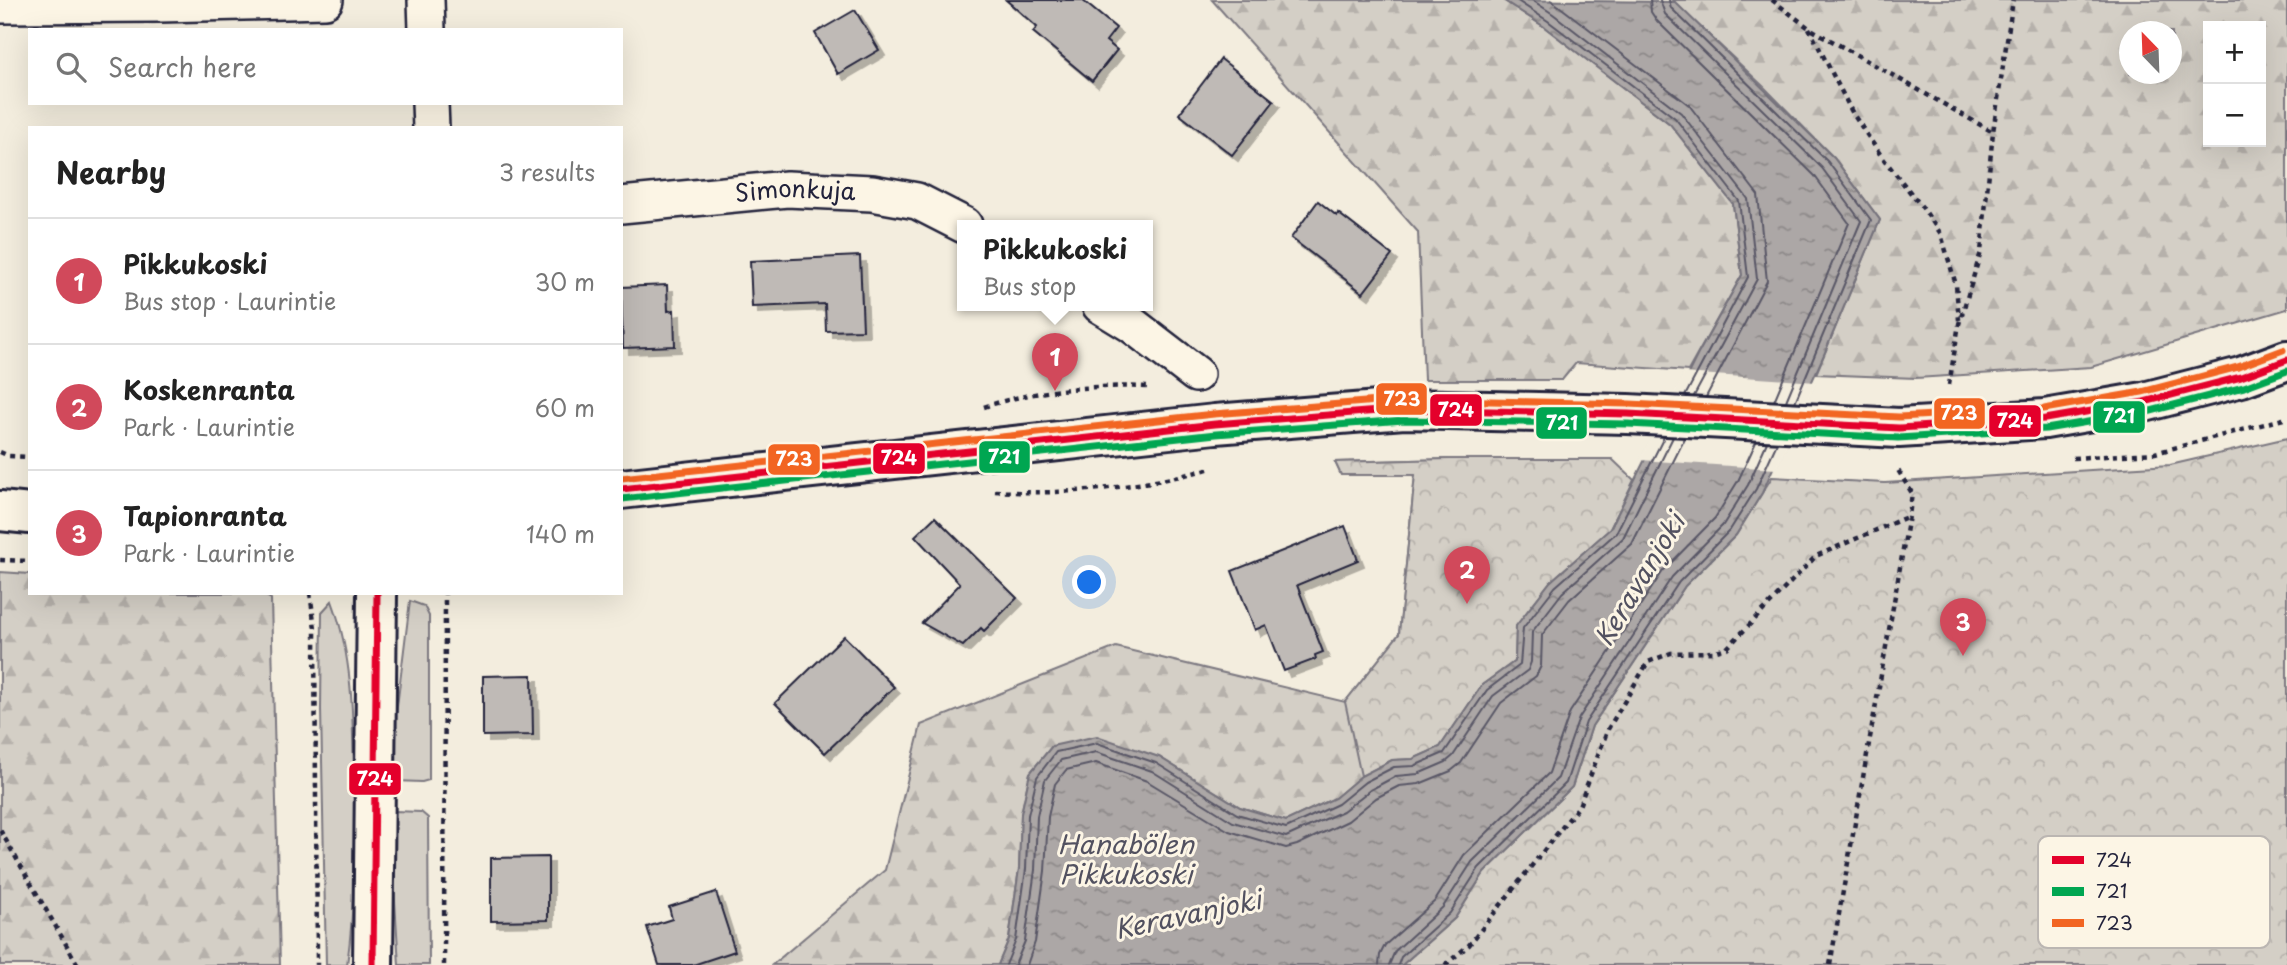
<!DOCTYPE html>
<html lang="en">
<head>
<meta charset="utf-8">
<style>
  :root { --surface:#fff; --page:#f2f2f2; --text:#222; --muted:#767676; --line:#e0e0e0; --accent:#d1495b }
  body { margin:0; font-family:"Playpen Sans",sans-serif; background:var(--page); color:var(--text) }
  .controls { position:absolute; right:21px; top:21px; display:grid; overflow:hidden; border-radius:0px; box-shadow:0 7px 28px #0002 }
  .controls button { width:63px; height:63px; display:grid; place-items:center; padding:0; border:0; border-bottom:2px solid var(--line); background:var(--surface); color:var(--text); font:35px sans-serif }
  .compass { position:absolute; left:2119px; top:21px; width:63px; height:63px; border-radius:50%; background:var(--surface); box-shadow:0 7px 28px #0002; rotate:337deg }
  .you { position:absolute; left:1090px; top:583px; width:24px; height:24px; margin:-18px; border:5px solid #fff; border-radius:50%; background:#1a73e8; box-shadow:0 0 0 10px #1a73e833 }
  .badge { display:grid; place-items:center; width:46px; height:46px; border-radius:50%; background:var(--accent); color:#fff; font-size:23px; font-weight:700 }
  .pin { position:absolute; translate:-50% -58px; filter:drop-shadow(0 2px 4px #0008) }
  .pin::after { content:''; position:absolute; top:37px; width:24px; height:21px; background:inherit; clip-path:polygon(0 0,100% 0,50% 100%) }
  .popup { position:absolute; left:957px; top:220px; width:196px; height:91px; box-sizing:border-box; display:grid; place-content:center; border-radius:0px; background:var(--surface); filter:drop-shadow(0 2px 5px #0005); font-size:23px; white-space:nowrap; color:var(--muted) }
  .popup b { font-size:26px; color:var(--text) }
  .popup::after { content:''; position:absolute; left:50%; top:100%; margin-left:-14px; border:14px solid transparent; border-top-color:var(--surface) }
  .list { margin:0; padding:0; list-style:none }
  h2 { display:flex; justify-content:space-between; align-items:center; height:91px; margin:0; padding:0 28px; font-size:30px }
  h2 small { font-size:23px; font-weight:400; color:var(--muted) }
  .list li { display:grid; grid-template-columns:46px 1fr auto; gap:21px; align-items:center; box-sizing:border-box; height:126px; padding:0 28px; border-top:2px solid var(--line) }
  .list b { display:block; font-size:26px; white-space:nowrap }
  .list p { margin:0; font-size:23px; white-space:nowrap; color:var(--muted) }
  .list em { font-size:23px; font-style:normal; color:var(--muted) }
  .icon { flex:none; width:38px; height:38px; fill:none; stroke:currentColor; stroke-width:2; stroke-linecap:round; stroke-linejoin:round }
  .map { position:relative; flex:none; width:2287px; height:965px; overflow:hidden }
  .search { position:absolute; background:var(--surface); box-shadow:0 7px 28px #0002; left:28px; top:28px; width:595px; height:77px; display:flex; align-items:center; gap:18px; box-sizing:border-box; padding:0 24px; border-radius:0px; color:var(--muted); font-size:26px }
  .panel { position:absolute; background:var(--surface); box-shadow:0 7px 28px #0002; left:28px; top:126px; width:595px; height:469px; border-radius:0px }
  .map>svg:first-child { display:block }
  .green { fill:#d4cfc6; stroke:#7b7880; stroke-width:2 }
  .forest { fill:url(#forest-firs); stroke:#7b7880; stroke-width:2; fill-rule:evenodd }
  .park { fill:url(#park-crowns); stroke:#7b7880; stroke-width:2 }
  .water { fill:url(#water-ripples); stroke:#75727b; stroke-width:2 }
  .pier { fill:#f3edde }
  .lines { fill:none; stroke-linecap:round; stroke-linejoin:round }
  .shore { stroke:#595766; stroke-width:2 }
  .building { fill:#bfbab6; stroke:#22223b; stroke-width:2; filter:url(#shadow) }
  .street-casing { stroke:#22223b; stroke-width:40 }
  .secondary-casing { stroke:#22223b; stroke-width:44 }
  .path { stroke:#22223b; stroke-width:4.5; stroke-dasharray:5 5; stroke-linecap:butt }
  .street { stroke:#fcf5e5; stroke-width:35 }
  .secondary { stroke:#fcf5e5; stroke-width:38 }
  .bus-1-casing { stroke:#fcf5e5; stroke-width:12 }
  .bus-2-casing { stroke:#fcf5e5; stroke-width:12 }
  .bus-3-casing { stroke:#fcf5e5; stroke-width:12 }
  .bus-1 { stroke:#e4002b; stroke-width:7 }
  .bus-2 { stroke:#00a651; stroke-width:7 }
  .bus-3 { stroke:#f26522; stroke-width:7 }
  .labels { text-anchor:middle; stroke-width:6; stroke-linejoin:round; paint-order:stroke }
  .street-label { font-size:24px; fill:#22223b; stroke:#fcf5e5 }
  .water-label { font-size:26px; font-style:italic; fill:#525160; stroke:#fcf5e5 }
  .key { fill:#fcf5e5; stroke:#bbb6b2; stroke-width:2 }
  .key-label { font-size:19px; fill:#22223b }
  .line-badge { stroke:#fcf5e5; stroke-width:2.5 }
  .badge-label { font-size:19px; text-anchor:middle; font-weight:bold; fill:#fff }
</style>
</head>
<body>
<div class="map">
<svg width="2287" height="965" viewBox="0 0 2287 965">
  <defs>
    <pattern id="forest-firs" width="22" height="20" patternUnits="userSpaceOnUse" patternTransform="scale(1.75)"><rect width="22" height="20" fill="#d4cfc6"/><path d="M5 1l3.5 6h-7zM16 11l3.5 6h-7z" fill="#b6b1ab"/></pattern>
    <pattern id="park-crowns" width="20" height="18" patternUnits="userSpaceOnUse" patternTransform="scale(1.75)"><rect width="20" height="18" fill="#d4cfc6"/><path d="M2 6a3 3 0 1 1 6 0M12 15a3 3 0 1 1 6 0" fill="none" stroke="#b6b1ab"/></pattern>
    <pattern id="water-ripples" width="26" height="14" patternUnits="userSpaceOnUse" patternTransform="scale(1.75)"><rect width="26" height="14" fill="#aca7a6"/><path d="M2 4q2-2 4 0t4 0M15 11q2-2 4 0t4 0" fill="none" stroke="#8c8888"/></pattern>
    <filter id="shadow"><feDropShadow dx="6" dy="6" stdDeviation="0" flood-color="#0004"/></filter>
  </defs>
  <rect width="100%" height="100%" fill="#f3edde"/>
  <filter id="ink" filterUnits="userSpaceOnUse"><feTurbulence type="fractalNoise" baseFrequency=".0143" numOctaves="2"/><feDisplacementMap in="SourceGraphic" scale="14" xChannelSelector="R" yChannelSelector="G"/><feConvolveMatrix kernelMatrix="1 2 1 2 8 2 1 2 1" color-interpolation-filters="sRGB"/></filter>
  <g filter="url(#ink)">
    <!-- green -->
    <g class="green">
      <path d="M332,601C354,660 353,725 354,787C355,847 355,906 347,965H326L321,709L322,612Z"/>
      <path d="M410,601L424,606L429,616V780L422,782L395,781L394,731Z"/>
      <path d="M394,811L421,812L428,818L429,965H399L394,885Z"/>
    </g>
    <!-- forest -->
    <g class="forest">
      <path d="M1212,0H1503L1543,26L1670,124L1733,204L1742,275L1688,371L1576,363L1562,380H1424L1418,232Z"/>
      <path d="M1672,0H2287V309L2091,367L1916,378L1816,374L1880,220L1834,158L1764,87ZM2208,26H2261V142H2208ZM2130,32H2172V74H2130Z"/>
      <path d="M1449,459L1375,748L1361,776L1335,798L1286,821L1240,807L1159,757L1052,746L1030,773L1021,814L1019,869L1009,939L998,965H772L885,870L921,725L1116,647L1345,702L1399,634L1415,475H1341L1335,462Z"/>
      <path d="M0,572L30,574V593H261L271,599L280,965H0Z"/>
    </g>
    <!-- park -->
    <g class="park">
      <path d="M2287,438V965H1402L1455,918L1484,873L1572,787L1592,726L1685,586L1736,535L1772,477L1885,483L2170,465Z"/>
      <path d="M1449,459H1612L1634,480L1610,529L1550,582L1516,626L1515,661L1482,685L1440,747L1413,759L1392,760L1361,776L1345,702L1399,634L1415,475H1341L1335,462Z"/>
    </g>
    <!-- water -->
    <path class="water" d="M1503,0L1675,2L1834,158L1880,220L1826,350L1762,493L1736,535L1685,586L1592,726L1572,787L1484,873L1455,918L1402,965H998L1009,939L1019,869L1021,814L1030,773L1052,746L1097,736L1159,757L1240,807L1286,821L1335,798L1361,776L1392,760L1413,759L1440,747L1482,685L1515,661L1516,626L1550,582L1610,529L1698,354L1742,275L1733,204L1670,124L1543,26Z"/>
    <!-- pier -->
    <path class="pier" d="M1684,373L1816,382L1776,469L1640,460Z"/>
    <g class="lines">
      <!-- shore -->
      <g class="shore">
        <path d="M1516,0L1548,21L1675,118L1739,201L1748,277L1685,396"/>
        <path d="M1532,0L1553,14L1681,113L1748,199L1757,279L1694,396"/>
        <path d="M1551,0L1689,105L1758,195L1767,281L1706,397"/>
        <path d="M1650,0L1651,12L1657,21L1814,175L1849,223L1774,401"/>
        <path d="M1660,0L1665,14L1822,168L1861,221L1786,401"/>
        <path d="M1669,0L1671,8L1828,162L1871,220L1795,402"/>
        <path d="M1006,965L1016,940L1026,869L1028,815L1037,777L1056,752L1097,743L1156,763L1237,814L1286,828L1338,804L1365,782L1394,767L1414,766L1444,753L1487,690L1520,665L1523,628L1555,587L1616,533L1664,437"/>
        <path d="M1015,965L1025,941L1035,870L1037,816L1045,780L1061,760L1096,752L1152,771L1233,822L1286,837L1343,811L1370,790L1396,776L1418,774L1446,762L1453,756L1493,696L1528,670L1531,662L1532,632L1562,593L1623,538L1673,437"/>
        <path d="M1027,965L1035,942L1045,871L1048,817L1055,784L1066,770L1096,763L1147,781L1229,831L1286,848L1297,845L1348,821L1376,798L1399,786L1419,784L1451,771L1461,763L1501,703L1536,676L1541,666L1542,635L1569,600L1632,544L1685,438"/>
        <path d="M1379,965L1380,955L1385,945L1435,901L1464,855L1549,773L1570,712L1663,571L1715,518L1738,481L1756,442"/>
        <path d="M1389,965L1395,951L1443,907L1472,862L1558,778L1579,718L1672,577L1723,525L1748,485L1767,442"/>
        <path d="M1398,965L1401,957L1450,913L1479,868L1566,783L1586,722L1679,582L1730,530L1756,489L1777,443"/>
      </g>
    </g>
    <!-- building -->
    <g class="building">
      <path d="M1006,0H1082L1116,28L1106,41L1117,50L1092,81L1033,32L1037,27Z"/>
      <path d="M855,10L879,50L838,74L815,33Z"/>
      <path d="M1221,59L1274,101L1232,155L1179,114Z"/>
      <path d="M1318,201L1337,216L1338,213L1392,255L1363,293L1291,238Z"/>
      <path d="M860,256L863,330L826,331L825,304L752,307L750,261Z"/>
      <path d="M667,285L668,311L674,310L675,346L623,348L621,287Z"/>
      <path d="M935,517L1017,598L984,631L981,628L963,646L922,623L960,584L915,536Z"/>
      <path d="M1345,526L1358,560L1297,585L1323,652L1315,655L1316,659L1284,671L1266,625L1255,630L1232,571Z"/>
      <path d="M844,636L894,687L825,753L775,703Z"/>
      <path d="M532,675L533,735L483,736V676Z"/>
      <path d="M548,857V920L491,921V858Z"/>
      <path d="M716,892L735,951L693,965H659L647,927L672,919L669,907Z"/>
    </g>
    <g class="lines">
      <defs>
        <g id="street">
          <path d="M426,0L427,30"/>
          <path d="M0,5L160,4L325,0"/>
          <path d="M430,103L431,128"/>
          <path id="s1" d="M621,205L787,189L872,193L917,201L964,225"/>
          <path d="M1100,305L1131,324L1196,374"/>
        </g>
        <g id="secondary">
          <path d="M621,489L1215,424L1404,409L1628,414L1899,428L2045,419L2144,402L2241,377L2287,360"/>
          <path d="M0,511L30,514"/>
          <path d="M373,965L377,593"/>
        </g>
      </defs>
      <!-- street casing -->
      <use href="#street" class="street-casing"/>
      <!-- secondary casing -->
      <use href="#secondary" class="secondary-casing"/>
      <!-- path -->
      <g class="path">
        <path d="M1772,0L1809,28L1993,132"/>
        <path d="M1809,28L1853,114L1882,157L1922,207L1941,234L1956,285L1959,320"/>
        <path d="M1949,385L1959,324L1981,252L1993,132L2013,0"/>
        <path d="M984,407C1037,389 1093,385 1148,387"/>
        <path d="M0,452L9,456L30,457"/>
        <path d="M2073,458L2155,453L2287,418"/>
        <path d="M995,491C1062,496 1147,487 1211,468"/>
        <path d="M0,560L30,561"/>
        <path d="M310,593L315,628L317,965"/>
        <path d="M0,830L78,965"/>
        <path d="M444,965L445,593"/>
        <path d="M1445,965L1469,945L1579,806L1608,729L1648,662L1671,653L1713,652L1727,648L1816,556L1909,516"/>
        <path d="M1830,965L1909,516L1912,493L1896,467"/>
      </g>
      <!-- street -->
      <use href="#street" class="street"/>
      <!-- secondary -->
      <use href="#secondary" class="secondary"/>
      <defs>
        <g id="bus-1">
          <path d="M621,489L1215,424L1404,409L1628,414L1899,428L2045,419L2144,402L2241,377L2287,360"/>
          <path d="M373,965L377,593"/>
        </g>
        <path id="bus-2" d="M622,499L1216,434L1404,420L1628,424L1898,438L2046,429L2147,412L2244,387L2287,371"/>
        <path id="bus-3" d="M621,478L1214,414L1403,399L1629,404L1899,417L2044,409L2142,392L2238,367L2283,350"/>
      </defs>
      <!-- bus-1 casing -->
      <use href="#bus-1" class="bus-1-casing"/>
      <!-- bus-2 casing -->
      <use href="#bus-2" class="bus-2-casing"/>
      <!-- bus-3 casing -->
      <use href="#bus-3" class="bus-3-casing"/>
      <!-- bus-1 -->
      <use href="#bus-1" class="bus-1"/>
      <!-- bus-2 -->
      <use href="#bus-2" class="bus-2"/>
      <!-- bus-3 -->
      <use href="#bus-3" class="bus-3"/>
    </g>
  </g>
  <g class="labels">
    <!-- street labels -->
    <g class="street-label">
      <text dy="8" stroke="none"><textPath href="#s1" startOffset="175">Simonkuja</textPath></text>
    </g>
    <!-- water labels -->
    <g class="water-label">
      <text transform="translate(1640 580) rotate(-59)" y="9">Keravanjoki</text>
      <text x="1126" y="854">Hanabölen<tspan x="1126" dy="30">Pikkukoski</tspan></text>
      <text transform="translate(1188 915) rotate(-12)" y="9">Keravanjoki</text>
    </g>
  </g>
  <!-- legend -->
  <rect x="2038" y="836" width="232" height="112" rx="10" class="key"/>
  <rect x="2052" y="856" width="32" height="8" fill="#e4002b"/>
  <rect x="2052" y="887" width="32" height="9" fill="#00a651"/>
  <rect x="2052" y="919" width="32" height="8" fill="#f26522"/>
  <g class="key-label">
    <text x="2096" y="867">724</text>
    <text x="2096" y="898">721</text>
    <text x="2096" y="930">723</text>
  </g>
  <g class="line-badge">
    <rect x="1375" y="382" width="53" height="34" rx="7" fill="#f26522"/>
    <rect x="1429" y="393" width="54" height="34" rx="7" fill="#e4002b"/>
    <rect x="1933" y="397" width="53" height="33" rx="7" fill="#f26522"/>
    <rect x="2092" y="400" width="54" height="34" rx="7" fill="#00a651"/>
    <rect x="1988" y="404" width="54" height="34" rx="7" fill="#e4002b"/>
    <rect x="1535" y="406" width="53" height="34" rx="7" fill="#00a651"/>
    <rect x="978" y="440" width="53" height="34" rx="7" fill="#00a651"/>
    <rect x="872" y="442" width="54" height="33" rx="7" fill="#e4002b"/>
    <rect x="767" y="443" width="54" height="33" rx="7" fill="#f26522"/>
    <rect x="348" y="762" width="54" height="34" rx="7" fill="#e4002b"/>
  </g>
  <g class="badge-label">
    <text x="1402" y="406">723</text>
    <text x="1456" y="417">724</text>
    <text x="1959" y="420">723</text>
    <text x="2119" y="423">721</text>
    <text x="2015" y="428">724</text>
    <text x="1562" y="430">721</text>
    <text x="1004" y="464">721</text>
    <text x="899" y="465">724</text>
    <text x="794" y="466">723</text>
    <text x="375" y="786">724</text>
  </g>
</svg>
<div class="controls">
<button>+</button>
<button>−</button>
</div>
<svg class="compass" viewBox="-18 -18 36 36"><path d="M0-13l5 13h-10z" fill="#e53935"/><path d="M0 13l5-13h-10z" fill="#767676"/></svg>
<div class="you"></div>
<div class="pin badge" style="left:1055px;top:391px">1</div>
<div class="popup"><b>Pikkukoski</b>Bus stop</div>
<div class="pin badge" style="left:1467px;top:604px">2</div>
<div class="pin badge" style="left:1963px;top:656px">3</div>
<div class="search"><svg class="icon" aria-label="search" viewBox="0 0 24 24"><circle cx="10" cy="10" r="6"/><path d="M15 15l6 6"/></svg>Search here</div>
<section class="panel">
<h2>Nearby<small>3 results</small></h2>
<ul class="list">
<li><span class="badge">1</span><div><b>Pikkukoski</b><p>Bus stop · Laurintie</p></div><em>30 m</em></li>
<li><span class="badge">2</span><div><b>Koskenranta</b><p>Park · Laurintie</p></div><em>60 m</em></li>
<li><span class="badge">3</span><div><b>Tapionranta</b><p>Park · Laurintie</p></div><em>140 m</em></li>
</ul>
</section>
</div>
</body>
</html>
